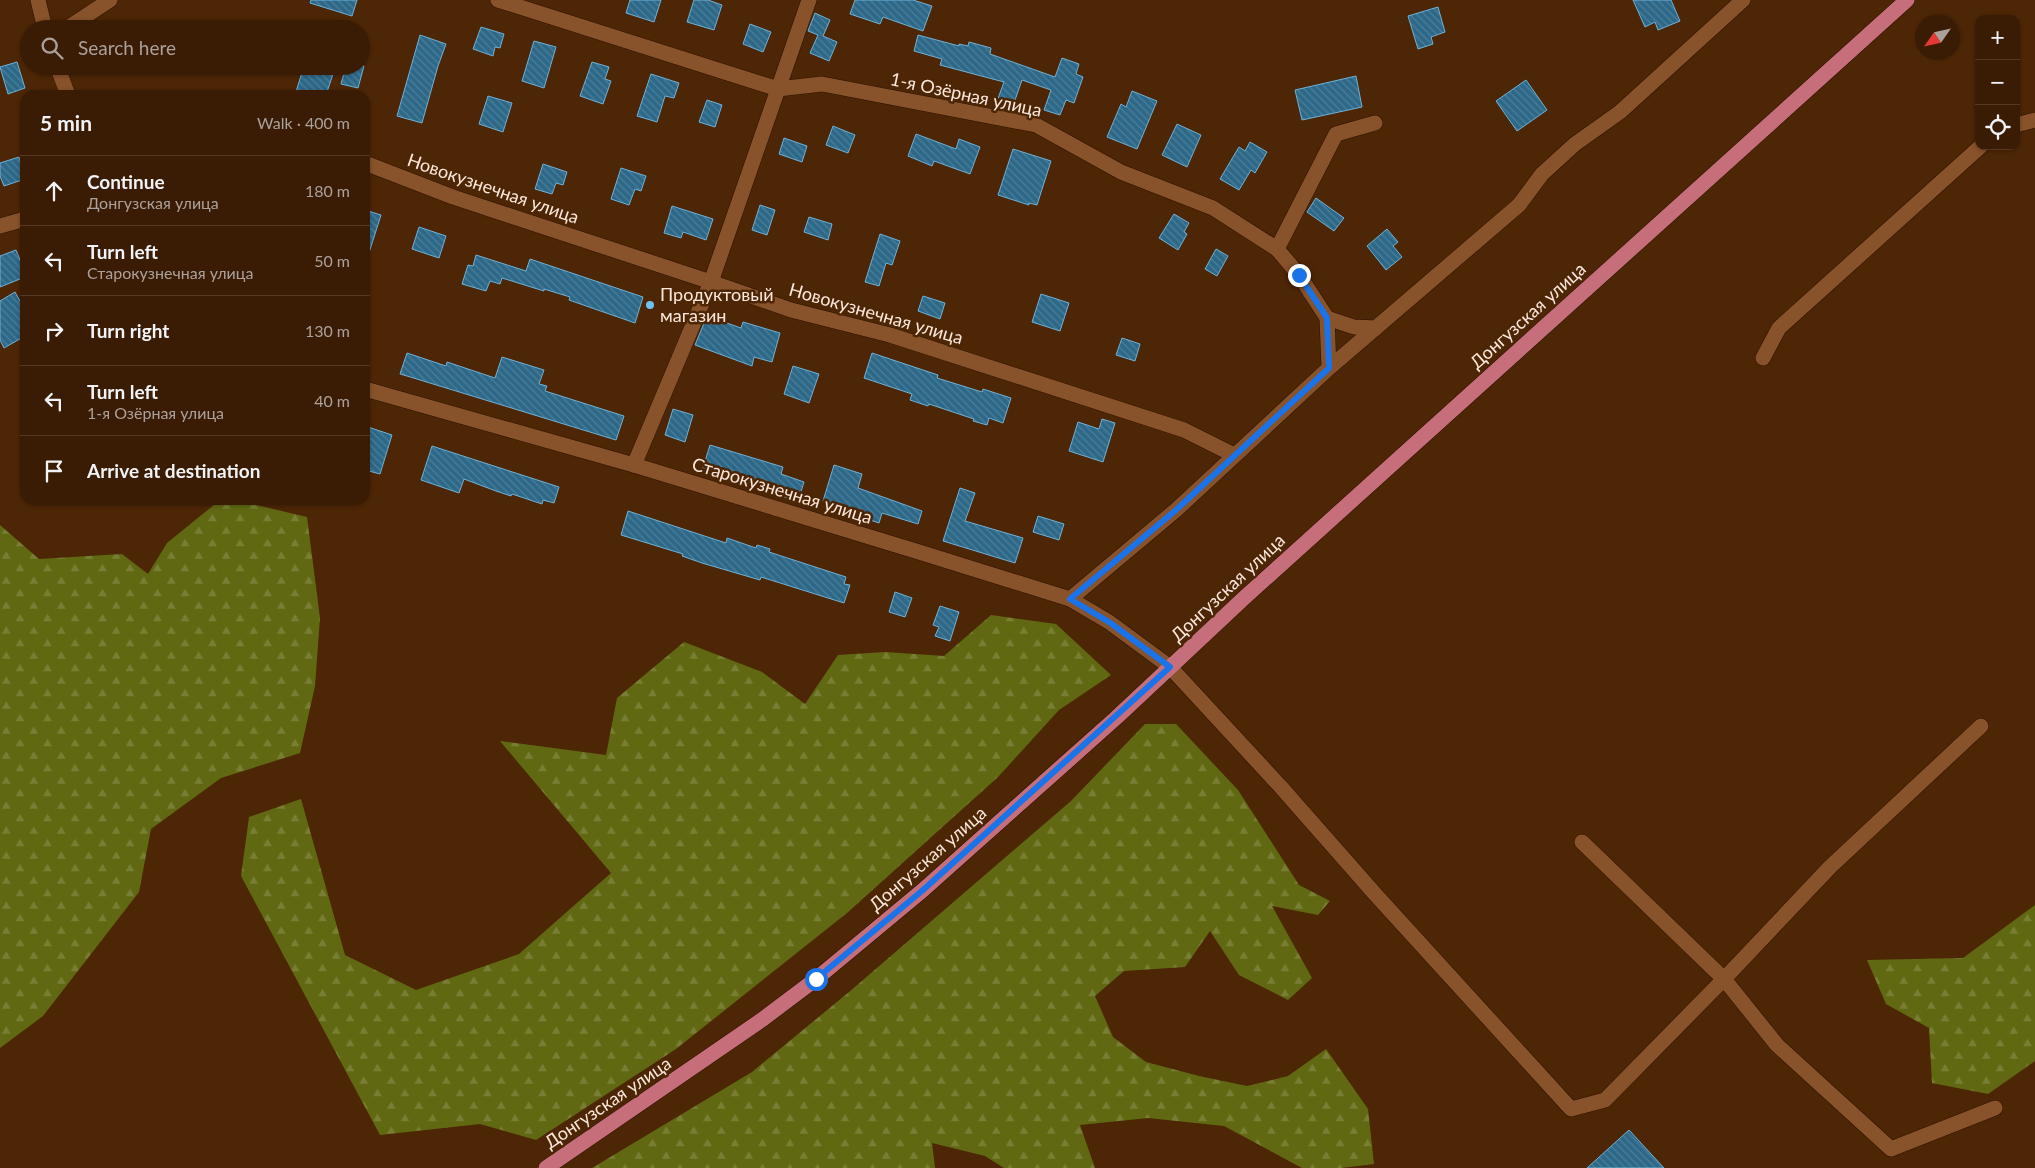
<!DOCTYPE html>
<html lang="en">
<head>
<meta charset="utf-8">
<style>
  :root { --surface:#3a1c04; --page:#41250e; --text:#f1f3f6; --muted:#aba19a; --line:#543a26 }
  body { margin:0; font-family:Lato,sans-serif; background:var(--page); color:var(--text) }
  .controls { position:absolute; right:15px; top:15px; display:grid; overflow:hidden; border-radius:10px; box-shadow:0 1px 4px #0004 }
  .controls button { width:45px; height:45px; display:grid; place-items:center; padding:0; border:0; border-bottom:1px solid var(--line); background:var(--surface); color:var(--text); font:25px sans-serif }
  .compass { position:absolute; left:1915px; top:15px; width:45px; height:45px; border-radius:50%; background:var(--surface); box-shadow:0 1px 4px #0004; rotate:236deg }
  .stop { position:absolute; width:15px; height:15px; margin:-11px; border:4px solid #1a73e8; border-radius:50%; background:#fff }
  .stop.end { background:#1a73e8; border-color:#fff; box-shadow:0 1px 5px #0008 }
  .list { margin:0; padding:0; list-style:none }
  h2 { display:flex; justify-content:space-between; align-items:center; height:65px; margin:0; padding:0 20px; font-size:21px }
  h2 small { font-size:16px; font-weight:400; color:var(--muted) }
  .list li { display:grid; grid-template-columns:32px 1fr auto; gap:15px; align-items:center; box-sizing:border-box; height:70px; padding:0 20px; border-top:1px solid var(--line) }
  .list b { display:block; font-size:19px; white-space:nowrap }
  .list p { margin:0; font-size:16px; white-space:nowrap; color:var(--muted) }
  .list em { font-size:16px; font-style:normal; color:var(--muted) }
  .icon { flex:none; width:28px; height:28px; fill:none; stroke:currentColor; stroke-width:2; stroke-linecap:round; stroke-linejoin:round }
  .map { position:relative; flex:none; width:2035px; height:1168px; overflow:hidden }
  .search { position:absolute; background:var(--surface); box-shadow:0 1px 4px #0004; left:20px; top:20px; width:350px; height:55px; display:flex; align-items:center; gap:12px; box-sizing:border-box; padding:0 18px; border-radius:28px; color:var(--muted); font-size:19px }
  .panel { position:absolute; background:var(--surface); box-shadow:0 1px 4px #0004; left:20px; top:90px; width:350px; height:415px; border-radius:15px }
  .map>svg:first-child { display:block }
  .forest { fill:url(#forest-firs) }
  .building { fill:url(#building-back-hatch); stroke:#6db2d9 }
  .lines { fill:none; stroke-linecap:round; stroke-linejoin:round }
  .minor-casing { stroke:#2c1100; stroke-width:16 }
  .major-casing { stroke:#2c1100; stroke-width:16 }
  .minor { stroke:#88522a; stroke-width:15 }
  .major { stroke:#c66e7a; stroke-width:15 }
  .route { stroke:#1a73e8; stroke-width:6 }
  .poi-dot { fill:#6dc2f3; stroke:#4d2605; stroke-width:2 }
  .labels { text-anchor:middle; stroke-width:5; stroke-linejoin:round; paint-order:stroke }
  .street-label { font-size:18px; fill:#fbe7db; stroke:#4d2605 }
  .poi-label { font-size:18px; fill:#fbe7db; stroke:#4d2605; text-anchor:start }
</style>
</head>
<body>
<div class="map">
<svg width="2035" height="1168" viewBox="0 0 2035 1168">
  <defs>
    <pattern id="forest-firs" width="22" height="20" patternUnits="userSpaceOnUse" patternTransform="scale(1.25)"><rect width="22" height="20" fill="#606911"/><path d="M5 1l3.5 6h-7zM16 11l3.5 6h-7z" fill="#787e33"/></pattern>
    <pattern id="building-back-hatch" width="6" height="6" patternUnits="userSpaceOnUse" patternTransform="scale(1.25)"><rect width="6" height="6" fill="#2d6888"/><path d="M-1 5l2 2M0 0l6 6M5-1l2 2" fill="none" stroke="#4c7e98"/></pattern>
  </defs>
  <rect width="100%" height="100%" fill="#4d2605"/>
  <!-- forest -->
  <g class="forest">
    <path d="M220,500H235L307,517L320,618L315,686L300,753L221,778L151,829L139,892L43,1016L0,1048V525L39,559L122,554L148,574L167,543Z"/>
    <path d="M991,615L1056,624L1111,675L1059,710L998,777L847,913L676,1049L536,1140L480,1124L380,1135L241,876L249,817L301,799L345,955L416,990L519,954L611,873L500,741L606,755L617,698L684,642L762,672L805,704L838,655L885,652L944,656Z"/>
    <path d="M1145,724H1176L1238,790L1299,885L1330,901L1318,915L1272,906L1312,978L1288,1000L1239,975L1210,931L1185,967L1124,971L1095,996L1113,1037L1146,1062L1199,1076L1247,1086L1288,1076L1326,1049L1368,1109L1374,1164L1341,1168H1302L1224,1126L1148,1118L1080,1125L1095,1168H1004L985,1156L932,1143L935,1168H592L752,1072L849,992L1071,801Z"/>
    <path d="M2035,905V1061L1988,1094L1932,1083L1929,1028L1886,1004L1867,960L1963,958Z"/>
  </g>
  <!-- building -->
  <g class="building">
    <path d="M311,0H357L352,16L310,3Z"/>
    <path d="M630,0H661L654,22L626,13Z"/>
    <path d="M694,0H708L722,5L714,30L687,22Z"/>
    <path d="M855,0H913L932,6L923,31L883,17L880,24L850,14Z"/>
    <path d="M1633,0H1671L1680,21L1658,30L1655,22L1645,27Z"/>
    <path d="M1438,7L1445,32L1431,37L1433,44L1418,49L1408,16Z"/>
    <path d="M815,13L830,20L823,36L837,42L829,61L810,53L818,35L808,31Z"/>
    <path d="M750,24L771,32L763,52L743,44Z"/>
    <path d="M481,27L504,34L500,48L495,47L493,56L473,49Z"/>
    <path d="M420,35L446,44L438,66L422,123L397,116Z"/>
    <path d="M918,35L959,46V44L968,46L969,42L991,48L990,54L1055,77L1062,58L1079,64L1076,74L1083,77L1074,103L1066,100L1060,115L1044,110L1051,90L1022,80L1013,106L997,101L1004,82L940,65L942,59L914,51Z"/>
    <path d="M534,41L556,47L544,88L522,81Z"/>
    <path d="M17,62L25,88L8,94L0,67Z"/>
    <path d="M592,62L609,67L605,79L611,81L603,104L580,96Z"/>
    <path d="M304,66H318L334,71L326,95H295Z"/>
    <path d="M346,66H364L358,88L341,84Z"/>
    <path d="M651,74L679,83L674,98L665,96L657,122L637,116Z"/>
    <path d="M1356,76L1362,107L1302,120L1295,90Z"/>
    <path d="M1526,80L1547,110L1517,131L1496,101Z"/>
    <path d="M1132,91L1157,101L1137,149L1107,137L1121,104L1126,107Z"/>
    <path d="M488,96L512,103L503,132L479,124Z"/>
    <path d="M707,100L722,105L715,127L699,122Z"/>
    <path d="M1177,124L1201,135L1187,167L1162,155Z"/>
    <path d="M833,126L855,135L848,153L826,145Z"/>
    <path d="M916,134L956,149L959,139L980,147L970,174L934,161L932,166L908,156Z"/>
    <path d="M784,138L807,146L802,162L779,154Z"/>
    <path d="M1250,142L1267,152L1255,173L1251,170L1239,190L1220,179L1239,147L1245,151Z"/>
    <path d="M1013,149L1051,161L1037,205L1029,203V205L998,195Z"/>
    <path d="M19,157L25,179L4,186L0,176V163Z"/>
    <path d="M543,164L567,172L563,185L556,183L552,194L535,189Z"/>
    <path d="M621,168L646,176L641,191L635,189L629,205L611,199Z"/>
    <path d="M1316,198L1344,218L1334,231L1307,212Z"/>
    <path d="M760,205L775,210L767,235L752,230Z"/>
    <path d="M672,206L713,219L706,240L683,232L681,238L664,233Z"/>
    <path d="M365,210L381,215L368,256L365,255Z"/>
    <path d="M1174,214L1189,223L1184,232L1187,234L1178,250L1159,238Z"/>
    <path d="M809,217L832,224L828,240L804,232Z"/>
    <path d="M419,227L446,236L439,258L412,249Z"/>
    <path d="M1387,229L1398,242L1393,246L1402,257L1386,270L1367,246Z"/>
    <path d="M880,234L900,241L892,265L886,263L879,286L865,282Z"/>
    <path d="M1216,249L1228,256L1217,276L1205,269Z"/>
    <path d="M16,250L25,272V277L0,287V256Z"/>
    <path d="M476,255L526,271L530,259L643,297L635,323L569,300L570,297L544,289V291L502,278L500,284L490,281L486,291L462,284L468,265L473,266Z"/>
    <path d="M15,292L25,310V336L4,348L0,340V301Z"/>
    <path d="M1041,294L1069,303L1060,331L1032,322Z"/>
    <path d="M923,296L945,303L940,319L918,311Z"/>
    <path d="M707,316L741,328L743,322L780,333L772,362L754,357L752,366L695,345Z"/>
    <path d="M1122,338L1140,344L1135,361L1116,355Z"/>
    <path d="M407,353L446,366L447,362L495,378L502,357L544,370L539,384L547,386L545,391L624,416L616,440L407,376L400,374Z"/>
    <path d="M872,353L938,375L937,378L982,392L983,389L1011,398L1003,423L989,418L987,425L973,421L974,419L929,404L928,406L910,400L912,394L864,378Z"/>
    <path d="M793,366L819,374L809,403L784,394Z"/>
    <path d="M673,409L693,415L685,442L665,435Z"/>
    <path d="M1102,419L1115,423L1103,462L1069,451L1078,422L1099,429Z"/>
    <path d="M365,426L392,435L380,474L365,470Z"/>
    <path d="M710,445L783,467L781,474L804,482L798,501L702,471Z"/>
    <path d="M432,446L559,487L554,503L543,500L542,504L512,494L511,496L496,491L464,479L459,493L421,480Z"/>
    <path d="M834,465L862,474L858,488L922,511L918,524L882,513L879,523L852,514L853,510L823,501Z"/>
    <path d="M960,488L975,493L965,521L1023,538L1015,563L943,541Z"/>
    <path d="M628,511L726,543L727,538L756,548L757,545L770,549L769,552L846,577L844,584L850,585L844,603L761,577L760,580L702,563L682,556L683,554L621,535Z"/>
    <path d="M1038,516L1064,524L1059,540L1033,532Z"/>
    <path d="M895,592L912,598L905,617L889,612Z"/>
    <path d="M940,606L959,612L950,641L935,636L939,627L933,625Z"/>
    <path d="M1629,1130L1664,1168H1587Z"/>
  </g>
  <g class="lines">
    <defs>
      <g id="minor">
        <path d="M38,0L45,29"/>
        <path d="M498,0L778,89L822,84L1036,125L1121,172L1213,208L1277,249L1299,275L1327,318L1329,368"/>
        <path d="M66,29L110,0"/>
        <path d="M57,66L68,95"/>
        <path d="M2016,125L2035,120"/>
        <path d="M365,163L453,197L711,282L791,310L890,335L1184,430L1234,455"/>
        <path d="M0,226L25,219"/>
        <path d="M1277,249L1336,134L1375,123"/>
        <path d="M1327,318L1354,327L1376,328"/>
        <path d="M1763,358L1779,328L1981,146"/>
        <path d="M365,389L634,465L919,552L1070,599L1109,622L1170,667L1280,786L1375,894L1571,1109L1605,1100L1724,979L1830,867L1981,726"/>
        <path d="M634,465L711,282L809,0"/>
        <path d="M1070,599L1176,510L1329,368L1519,205L1542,174L1575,144L1620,112L1743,0"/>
        <path d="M1582,842L1724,979L1777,1045L1891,1149L1995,1108"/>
      </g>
      <path id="major" d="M546,1168L763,1019L816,979L923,890L1117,717L1244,598L1907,0"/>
    </defs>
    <!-- minor casing -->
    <use href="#minor" class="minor-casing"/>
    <!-- major casing -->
    <use href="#major" class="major-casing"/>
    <!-- minor -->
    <use href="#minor" class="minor"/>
    <!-- major -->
    <use href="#major" class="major"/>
  </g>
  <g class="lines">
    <!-- route -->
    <path class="route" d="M816,979L923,890L1170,667L1109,622L1070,599L1176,510L1329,368L1327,318L1299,275"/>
  </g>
  <!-- markers -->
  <circle class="poi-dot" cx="650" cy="305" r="5"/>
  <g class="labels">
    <!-- street labels -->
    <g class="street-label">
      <text transform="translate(966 95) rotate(12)" y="6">1-я Озёрная улица</text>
      <text transform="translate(493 189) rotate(19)" y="6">Новокузнечная улица</text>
      <text transform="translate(876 314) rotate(16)" y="6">Новокузнечная улица</text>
      <text transform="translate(1528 316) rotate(-42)" y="6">Донгузская улица</text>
      <text transform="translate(782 491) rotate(17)" y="6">Старокузнечная улица</text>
      <text transform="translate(1228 588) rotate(-43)" y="6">Донгузская улица</text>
      <text transform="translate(928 859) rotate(-41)" y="6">Донгузская улица</text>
      <text transform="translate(608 1103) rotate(-34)" y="6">Донгузская улица</text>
    </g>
    <!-- poi labels -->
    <g class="poi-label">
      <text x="660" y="301">Продуктовый<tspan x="660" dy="21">магазин</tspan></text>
    </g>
  </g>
</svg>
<div class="controls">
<button>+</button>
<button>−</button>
<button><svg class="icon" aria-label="locate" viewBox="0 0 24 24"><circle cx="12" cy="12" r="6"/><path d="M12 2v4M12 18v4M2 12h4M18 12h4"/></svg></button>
</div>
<svg class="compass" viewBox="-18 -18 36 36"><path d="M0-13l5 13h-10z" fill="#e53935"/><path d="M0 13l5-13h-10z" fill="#aba19a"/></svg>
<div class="stop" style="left:816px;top:979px"></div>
<div class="stop end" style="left:1299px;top:275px"></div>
<div class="search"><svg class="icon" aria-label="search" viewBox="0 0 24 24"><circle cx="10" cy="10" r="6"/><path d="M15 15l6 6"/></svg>Search here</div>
<section class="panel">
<h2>5 min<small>Walk · 400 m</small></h2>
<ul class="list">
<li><svg class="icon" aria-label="ahead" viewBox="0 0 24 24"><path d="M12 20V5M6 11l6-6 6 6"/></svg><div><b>Continue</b><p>Донгузская улица</p></div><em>180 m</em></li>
<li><svg class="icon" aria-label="left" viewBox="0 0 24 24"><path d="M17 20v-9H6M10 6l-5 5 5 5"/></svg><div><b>Turn left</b><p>Старокузнечная улица</p></div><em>50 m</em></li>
<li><svg class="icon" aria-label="right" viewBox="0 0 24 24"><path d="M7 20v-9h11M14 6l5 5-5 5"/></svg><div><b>Turn right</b></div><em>130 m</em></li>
<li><svg class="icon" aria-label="left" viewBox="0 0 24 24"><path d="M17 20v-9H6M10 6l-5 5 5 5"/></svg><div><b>Turn left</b><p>1-я Озёрная улица</p></div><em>40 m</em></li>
<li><svg class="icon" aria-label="arrive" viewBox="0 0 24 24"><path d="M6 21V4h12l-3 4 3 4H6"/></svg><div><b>Arrive at destination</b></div></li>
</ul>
</section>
</div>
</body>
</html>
